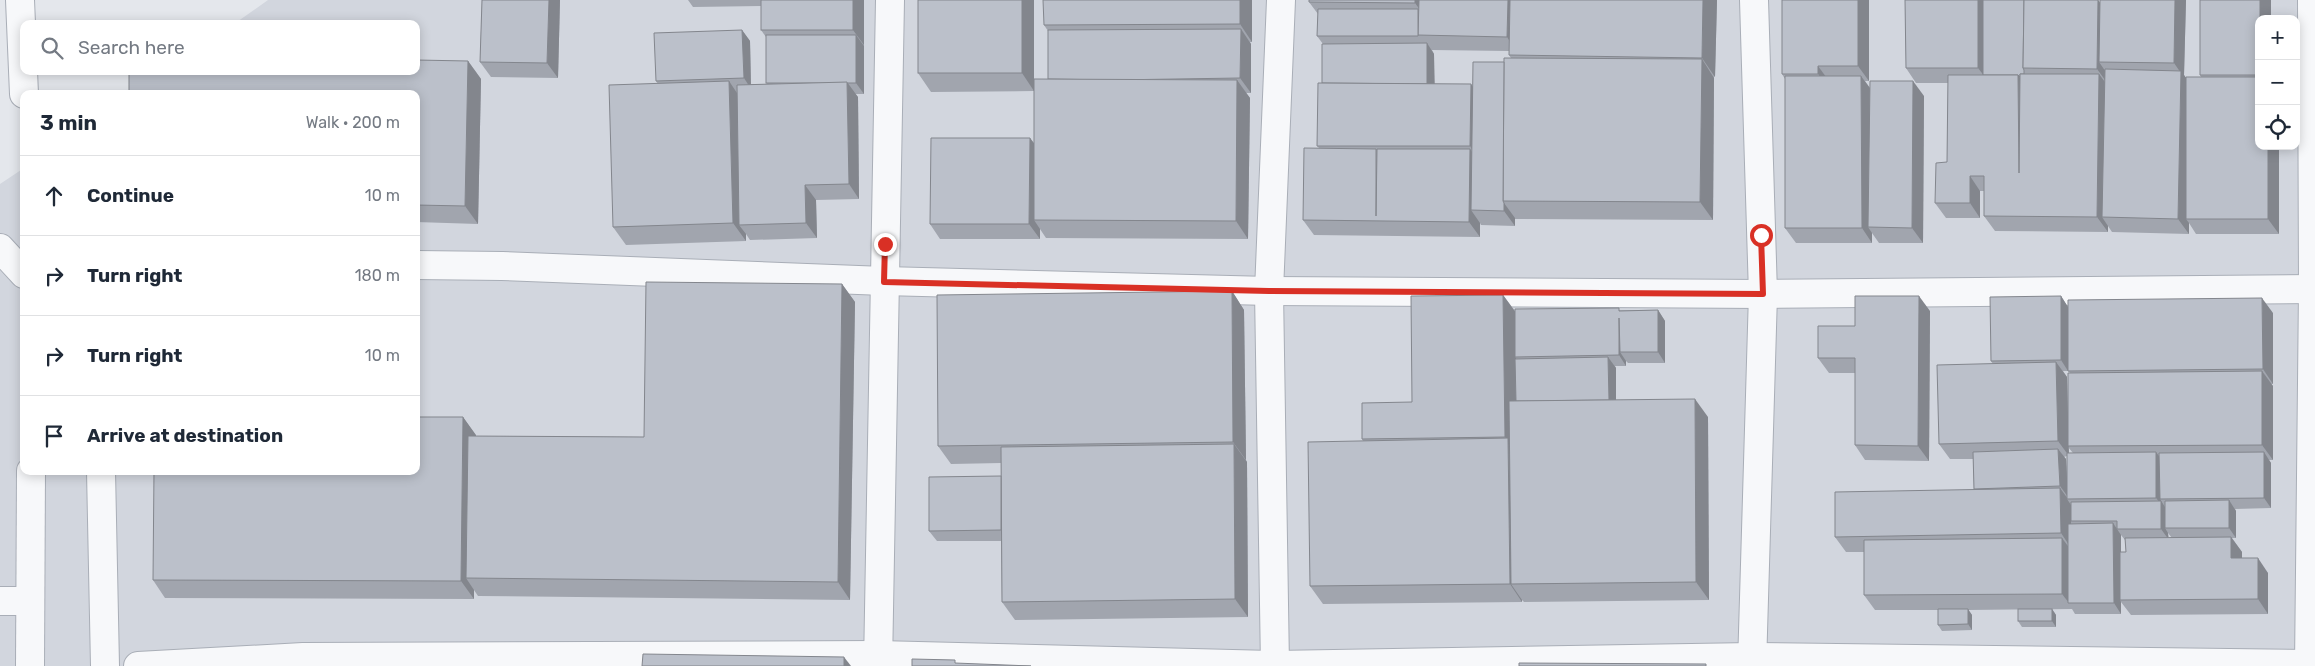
<!DOCTYPE html>
<html lang="en">
<head>
<meta charset="utf-8">
<style>
  :root { --surface:#fff; --page:#f2f2f3; --text:#1f2937; --muted:#747a83; --line:#e0e1e3 }
  body { margin:0; font-family:Rubik,sans-serif; background:var(--page); color:var(--text) }
  .controls { position:absolute; right:15px; top:15px; display:grid; overflow:hidden; border-radius:10px; box-shadow:0 2px 12px #0003 }
  .controls button { width:45px; height:45px; display:grid; place-items:center; padding:0; border:0; border-bottom:1px solid var(--line); background:var(--surface); color:var(--text); font:25px sans-serif }
  .stop { position:absolute; width:15px; height:15px; margin:-11px; border:4px solid #d93025; border-radius:50%; background:#fff }
  .stop.end { background:#d93025; border-color:#fff; box-shadow:0 1px 5px #0008 }
  .list { margin:0; padding:0; list-style:none }
  h2 { display:flex; justify-content:space-between; align-items:center; height:65px; margin:0; padding:0 20px; font-size:21px }
  h2 small { font-size:16px; font-weight:400; color:var(--muted) }
  .list li { display:grid; grid-template-columns:32px 1fr auto; gap:15px; align-items:center; box-sizing:border-box; height:80px; padding:0 20px; border-top:1px solid var(--line) }
  .list b { display:block; font-size:19px; white-space:nowrap }
  .list em { font-size:16px; font-style:normal; color:var(--muted) }
  .icon { flex:none; width:28px; height:28px; fill:none; stroke:currentColor; stroke-width:2; stroke-linecap:round; stroke-linejoin:round }
  .map { position:relative; flex:none; width:2315px; height:666px; overflow:hidden }
  .search { position:absolute; background:var(--surface); box-shadow:0 2px 12px #0003; left:20px; top:20px; width:400px; height:55px; display:flex; align-items:center; gap:12px; box-sizing:border-box; padding:0 18px; border-radius:10px; color:var(--muted); font-size:19px }
  .panel { position:absolute; background:var(--surface); box-shadow:0 2px 12px #0003; left:20px; top:90px; width:400px; height:385px; border-radius:10px }
  .map>svg:first-child { display:block }
  .built { fill:#d2d6de; fill-rule:evenodd }
  .lines { fill:none; stroke-linecap:round; stroke-linejoin:round }
  .minor-casing { stroke:#a9aeb7; stroke-width:30 }
  .minor { stroke:#f7f8fa; stroke-width:28 }
  .wall { fill:#a1a5ae; fill-rule:evenodd }
  .shaded-wall { fill:#83868d }
  .building { fill:#bbc0ca; stroke:#83868d }
  .route { stroke:#d93025; stroke-width:6 }
</style>
</head>
<body>
<div class="map">
<svg width="2315" height="666" viewBox="0 0 2315 666">
  <rect width="100%" height="100%" fill="#e4e7ec"/>
  <!-- built -->
  <path class="built" d="M268,0H2315V666H0V184L24,168V471H416V24H234ZM2259,19H2296V146H2259Z"/>
  <g class="lines">
    <defs>
      <g id="minor">
        <path d="M20,0L24,94"/>
        <path d="M0,248L24,274"/>
        <path d="M416,265L502,266L884,281L1269,291L1763,294L2315,289"/>
        <path d="M101,471L105,666"/>
        <path d="M0,601H30"/>
        <path d="M30,666L31,471"/>
        <path d="M138,666L303,657L878,655L1275,665L1752,657L2315,664"/>
        <path d="M878,666L890,0"/>
        <path d="M1275,666L1269,291L1281,0"/>
        <path d="M1752,666L1763,294L1754,0"/>
        <path d="M2309,666L2313,289L2312,0"/>
      </g>
    </defs>
    <!-- minor casing -->
    <use href="#minor" class="minor-casing"/>
    <!-- minor -->
    <use href="#minor" class="minor"/>
  </g>
  <!-- wall -->
  <g class="wall">
    <path d="M482,0H560L558,78L491,77L480,62Z"/>
    <path d="M688,0H864V94H855L858,97L859,199L816,200L817,238L750,240L746,234V241L626,245L613,227L658,84L656,81L742,30L750,41L751,84H767L766,83V37L761,30V6L693,7Z"/>
    <path d="M1034,0V87L1048,79V31L1044,25L1252,0V42H1250L1251,44V93H1246L1250,98L1248,239L1046,238L1040,229V239H940L930,224L1030,138L1034,143V91L931,92L918,73Z"/>
    <path d="M1717,0L1715,77L1714,76V78L1713,220L1515,219V218V226L1481,225L1480,223V237L1314,235L1303,220L1319,148L1317,146L1322,83L1323,44L1317,36L1318,14L1309,2ZM1432,50L1509,51V55L1511,58L1472,87L1471,84H1434V54Z"/>
    <path d="M1782,0H1869V81H1865L1870,88L1924,96L1923,243H1879L1872,233V243H1796L1785,228V79L1782,74Z"/>
    <path d="M1905,0H2098L2100,3L2186,0L2184,75L2186,78L2201,77L2200,75V0H2271V19H2259V146L2279,234H2196L2189,223V234L2112,232L2108,226V232L1995,231L1984,216V191H1980V218H1946L1935,203L1947,162L1948,83H1916L1906,68Z"/>
    <path d="M468,61L481,79L478,224L416,222V94Z"/>
    <path d="M842,284L855,302L850,600L478,596L474,590V599L165,598L153,580L463,417L476,436L644,437Z"/>
    <path d="M1232,291L1244,310L1246,460L1247,462L1248,617L1015,620L1002,602L1001,541H937L929,531L1001,476V463L951,464L938,446Z"/>
    <path d="M1503,295L1515,311L1658,310L1665,321V363H1628L1626,361V366H1615L1616,368V400L1708,417L1709,600L1524,602L1522,600V602L1323,604L1310,586L1363,441L1362,439L1412,402Z"/>
    <path d="M2061,296L2068,307L2273,313V384H2271L2273,386V460H2269L2271,463V508L2235,509L2236,511V538H2232L2242,552V558L2268,573V614L2131,615L2121,602V614H2075L2072,609L1968,610L1972,615V630L1942,631L1938,625V610H1875L1864,595V552H1846L1835,537L1974,490L1973,459H1950L1939,444L1993,364L1991,361ZM2068,351V371L2070,373L2068,413L2067,377L2063,371H2068ZM2068,447L2073,453H2069ZM2067,456V474L2066,459L2064,457ZM2168,533L2172,538H2168ZM2121,535L2125,540L2126,552H2121Z"/>
    <path d="M1930,311L1929,461L1865,460L1855,445V373H1829L1818,358L1855,326Z"/>
    <path d="M2052,609L2056,615V627H2022L2018,621Z"/>
  </g>
  <!-- shaded-wall -->
  <g class="shaded-wall">
    <path d="M549,0H560L558,78L547,63Z"/>
    <path d="M853,0H864V45L853,30Z"/>
    <path d="M1022,0H1034V91L1022,73Z"/>
    <path d="M1240,0H1252V42L1240,24Z"/>
    <path d="M1415,0H1426V18L1415,3Z"/>
    <path d="M1508,0H1518L1517,52L1507,37Z"/>
    <path d="M1703,0H1717L1715,77L1702,58Z"/>
    <path d="M1858,0H1869V81L1858,66Z"/>
    <path d="M1978,0H1988L1985,77L1978,68Z"/>
    <path d="M2098,0L2108,14L2099,62L2108,75V84L2097,69Z"/>
    <path d="M2175,0H2186L2184,75L2192,86L2186,219L2189,223V234L2178,219L2181,73L2174,63Z"/>
    <rect x="2260" y="0" width="11" height="19"/>
    <path d="M1241,29L1251,44V93L1240,78Z"/>
    <path d="M742,30L750,41L751,89L744,78Z"/>
    <path d="M856,35L864,46V94L856,83Z"/>
    <path d="M1427,43L1434,54L1435,95L1427,84Z"/>
    <path d="M1702,59L1714,78L1713,220L1700,202Z"/>
    <path d="M468,61L481,79L478,224L465,206Z"/>
    <path d="M1818,66L1829,81V89L1818,74Z"/>
    <path d="M2099,74L2110,89L2102,217L2108,226V232L2097,217Z"/>
    <path d="M2018,75L2029,90L2019,173Z"/>
    <path d="M1861,76L1872,91L1868,227L1872,233V243L1862,228Z"/>
    <path d="M1237,80L1250,98L1248,239L1236,221Z"/>
    <path d="M729,81L741,99L739,225L746,234V241L733,223Z"/>
    <path d="M1913,81L1924,96L1923,243L1912,228Z"/>
    <path d="M847,82L858,97L859,199L849,184Z"/>
    <path d="M1471,84L1481,99L1480,161L1470,146Z"/>
    <path d="M1030,138L1041,153L1034,220L1040,229V239L1029,224Z"/>
    <path d="M2268,146H2279V234L2268,219Z"/>
    <path d="M1470,149L1481,165L1471,210L1480,223V237L1469,222Z"/>
    <path d="M1970,176L1980,191V218L1970,203Z"/>
    <path d="M805,185L816,200L817,238L806,223Z"/>
    <path d="M1504,203L1515,218V226L1504,211Z"/>
    <path d="M842,284L855,302L850,600L838,582Z"/>
    <path d="M1232,291L1244,310L1246,460L1233,442Z"/>
    <path d="M1503,295L1516,313L1515,357L1516,358L1517,405L1511,584L1522,600V602L1510,584L1508,442L1505,437Z"/>
    <path d="M1919,296L1930,311L1929,461L1918,446Z"/>
    <path d="M2061,296L2068,307V371L2061,360Z"/>
    <path d="M2262,298L2273,313V384L2263,369Z"/>
    <path d="M1658,310L1665,321V363L1658,352Z"/>
    <path d="M1619,318L1620,352L1626,361V366L1619,355Z"/>
    <path d="M1608,357L1616,368V415L1609,404Z"/>
    <path d="M2056,362L2067,377L2069,456L2058,441Z"/>
    <path d="M2262,371L2273,386V460L2262,445Z"/>
    <path d="M1695,399L1708,417L1709,600L1696,582Z"/>
    <path d="M463,417L476,435L474,578H466L474,590V599L461,581Z"/>
    <path d="M1234,444L1247,462L1248,617L1235,599Z"/>
    <path d="M2058,449L2066,459L2068,497L2060,486Z"/>
    <path d="M2156,452L2164,463L2160,499L2168,512L2165,528L2168,533L2169,540L2161,529V504L2156,498Z"/>
    <path d="M2264,452L2271,463V508L2264,498Z"/>
    <path d="M2060,488L2068,499H2067L2071,505V548L2061,533Z"/>
    <path d="M2229,500L2236,511V538L2229,528Z"/>
    <path d="M2113,523L2121,535V600H2120L2121,602V614L2114,603Z"/>
    <path d="M2231,537L2242,552V573L2231,558Z"/>
    <path d="M2062,538L2073,553L2069,603L2062,594Z"/>
    <path d="M2258,558L2268,573V614L2258,599Z"/>
    <path d="M1968,609L1972,615V630L1968,624Z"/>
    <path d="M2052,609L2056,615V627L2052,621Z"/>
    <path d="M844,657L851,666H844Z"/>
  </g>
  <!-- building -->
  <g class="building">
    <path d="M482,0H549L547,63L480,62Z"/>
    <rect x="761" y="0" width="92" height="30"/>
    <rect x="918" y="0" width="104" height="73"/>
    <path d="M1043,0H1240V24L1044,25Z"/>
    <path d="M1309,0H1415V3L1309,2Z"/>
    <path d="M1419,0H1508L1507,37L1418,35Z"/>
    <path d="M1510,0H1703L1702,58L1509,55Z"/>
    <path d="M1782,0H1858V66H1818V74H1782Z"/>
    <path d="M1905,0H1978V68H1906Z"/>
    <path d="M1983,0H2024L2023,68L2024,70V74H2020V77L2018,75H1983Z"/>
    <path d="M2024,0H2098L2097,69L2023,68Z"/>
    <path d="M2100,0H2175L2174,63L2099,62Z"/>
    <path d="M2200,0H2260V19H2259V75H2200Z"/>
    <path d="M1318,9H1418V36H1317Z"/>
    <path d="M1241,29L1240,78L1111,80L1048,79V30Z"/>
    <path d="M742,30L744,78L656,81L654,33Z"/>
    <rect x="766" y="35" width="90" height="48"/>
    <path d="M1427,43V84L1322,83V44Z"/>
    <path d="M1504,58L1702,59L1700,202L1503,201Z"/>
    <path d="M416,60L468,61L465,206L416,205V94H129V71H416Z"/>
    <path d="M1473,62H1504L1503,201L1504,203V211L1471,210Z"/>
    <path d="M2105,69L2181,71L2178,219L2102,217Z"/>
    <path d="M2020,74H2099L2097,217L1984,216V176H1970V203H1935L1936,163L1947,162L1948,75H2018L2019,173Z"/>
    <path d="M1785,76H1861L1862,228H1785Z"/>
    <path d="M2186,77H2259V146H2268V219H2186Z"/>
    <path d="M1034,79L1237,80L1236,221L1034,220Z"/>
    <path d="M729,81L733,223L613,227L609,85Z"/>
    <path d="M1870,81H1913L1912,228L1868,227Z"/>
    <path d="M847,82L849,184L805,185L806,223L739,225L737,85Z"/>
    <path d="M1318,83L1471,84L1470,146H1317Z"/>
    <path d="M931,138H1030L1029,224H930Z"/>
    <path d="M1304,148L1376,149V216L1377,149H1470L1469,222L1303,220Z"/>
    <path d="M646,282L842,284L838,582L466,578L468,436L644,437Z"/>
    <path d="M1232,291L1233,442L938,446L937,295Z"/>
    <path d="M1503,295L1505,437L1362,439V403L1412,402L1411,296Z"/>
    <path d="M1855,296H1919L1918,446L1855,445V358H1818V326H1855Z"/>
    <path d="M2061,296V360L1991,361L1990,297Z"/>
    <path d="M2262,298L2263,369L2068,371V300Z"/>
    <path d="M1619,308V311L1658,310V352H1620L1619,318V355L1515,357V309Z"/>
    <path d="M1608,357L1609,400L1516,401L1515,359Z"/>
    <path d="M2056,362L2058,441L1939,444L1937,365Z"/>
    <path d="M2262,371V445L2068,446V373Z"/>
    <path d="M1695,399L1696,582L1511,584L1509,401Z"/>
    <path d="M416,417H463L461,581L153,580L154,471H416Z"/>
    <path d="M1508,438L1510,584L1310,586L1308,442Z"/>
    <path d="M1234,444L1235,599L1002,602L1001,447Z"/>
    <path d="M2058,449L2060,486L1974,489L1973,452Z"/>
    <path d="M2156,452V498L2067,499V453Z"/>
    <path d="M2264,452V498L2160,499L2159,453Z"/>
    <path d="M1001,476V530L929,531V477Z"/>
    <path d="M2060,488L2061,533L1835,537V492Z"/>
    <path d="M2229,500V528H2165V501Z"/>
    <path d="M2161,501V529H2117V521H2071V502Z"/>
    <path d="M2113,523L2114,603H2068V524Z"/>
    <path d="M2231,537V558H2258V599L2120,600V552H2126L2125,538Z"/>
    <path d="M2062,538V594L1864,595V540Z"/>
    <path d="M1938,609H1968V624L1938,625Z"/>
    <rect x="2018" y="609" width="34" height="12"/>
    <path d="M643,654L844,657V666H642Z"/>
    <path d="M912,659L955,660V663L1031,666H912Z"/>
    <path d="M1519,663L1706,664V666H1519Z"/>
  </g>
  <g class="lines">
    <!-- route -->
    <path class="route" d="M885,244L884,282L1269,291L1763,294L1761,235"/>
  </g>
</svg>
<div class="controls">
<button>+</button>
<button>−</button>
<button><svg class="icon" aria-label="locate" viewBox="0 0 24 24"><circle cx="12" cy="12" r="6"/><path d="M12 2v4M12 18v4M2 12h4M18 12h4"/></svg></button>
</div>
<div class="stop" style="left:1761px;top:235px"></div>
<div class="stop end" style="left:885px;top:244px"></div>
<div class="search"><svg class="icon" aria-label="search" viewBox="0 0 24 24"><circle cx="10" cy="10" r="6"/><path d="M15 15l6 6"/></svg>Search here</div>
<section class="panel">
<h2>3 min<small>Walk · 200 m</small></h2>
<ul class="list">
<li><svg class="icon" aria-label="ahead" viewBox="0 0 24 24"><path d="M12 20V5M6 11l6-6 6 6"/></svg><div><b>Continue</b></div><em>10 m</em></li>
<li><svg class="icon" aria-label="right" viewBox="0 0 24 24"><path d="M7 20v-9h11M14 6l5 5-5 5"/></svg><div><b>Turn right</b></div><em>180 m</em></li>
<li><svg class="icon" aria-label="right" viewBox="0 0 24 24"><path d="M7 20v-9h11M14 6l5 5-5 5"/></svg><div><b>Turn right</b></div><em>10 m</em></li>
<li><svg class="icon" aria-label="arrive" viewBox="0 0 24 24"><path d="M6 21V4h12l-3 4 3 4H6"/></svg><div><b>Arrive at destination</b></div></li>
</ul>
</section>
</div>
</body>
</html>
